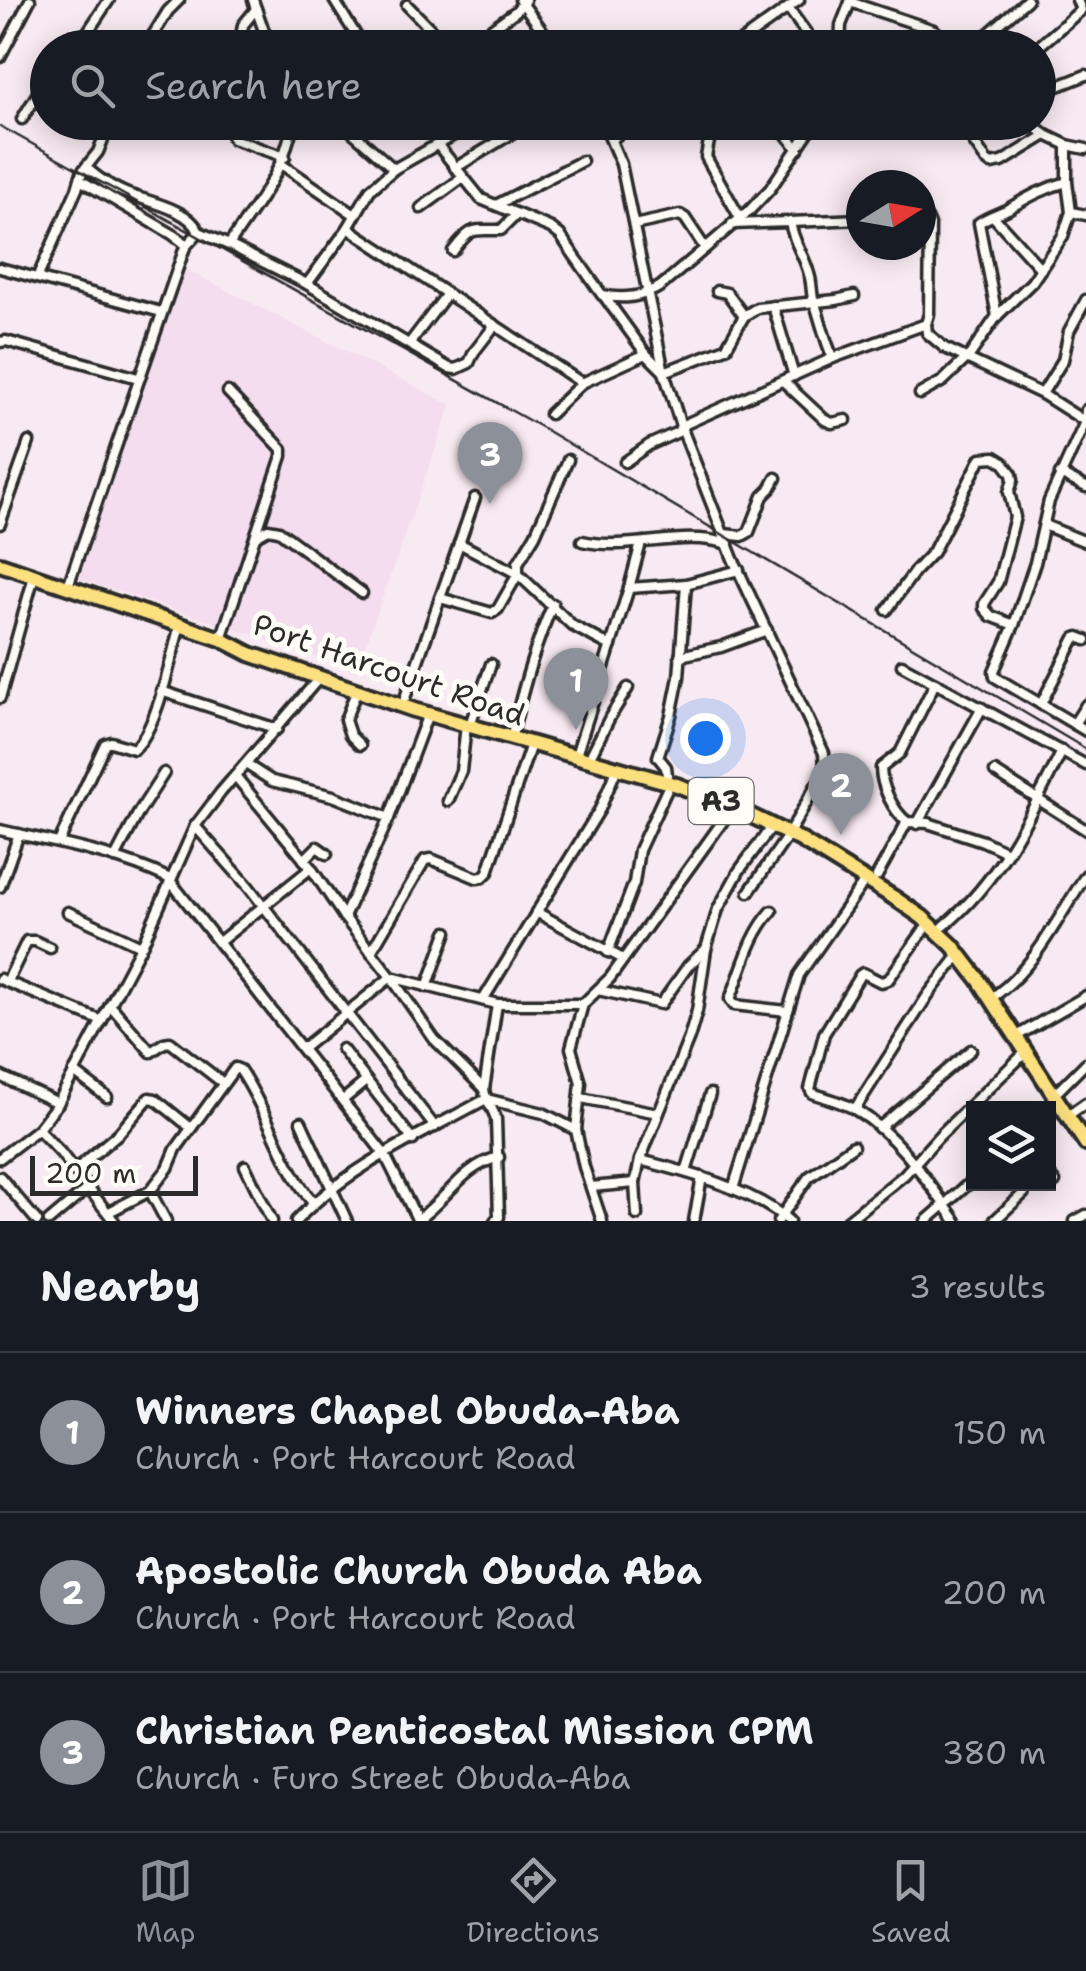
<!DOCTYPE html>
<html lang="en">
<head>
<meta charset="utf-8">
<style>
  :root { --surface:#171b24; --page:#20242c; --text:#f1f3f6; --muted:#9ea1a6; --line:#363941; --accent:#8c9099 }
  body { margin:0; font-family:"Shantell Sans",sans-serif; background:var(--page); color:var(--text) }
  .controls { position:absolute; right:30px; bottom:30px; display:grid; overflow:hidden; border-radius:0px; box-shadow:0 5px 25px #0003 }
  .controls button { width:90px; height:90px; display:grid; place-items:center; padding:0; border:0; border-bottom:2px solid var(--line); background:var(--surface); color:var(--text); font:50px sans-serif }
  .compass { position:absolute; left:846px; top:170px; width:90px; height:90px; border-radius:50%; background:var(--surface); box-shadow:0 5px 25px #0003; rotate:79deg }
  .scale { position:absolute; left:30px; bottom:25px; width:168px; box-sizing:border-box; padding-left:10px; border:5px solid #2b2b2b; border-top:0; font-size:28px; line-height:35px; white-space:nowrap; color:#2b2b2b; -webkit-text-stroke:8px #fdfcf7; paint-order:stroke }
  .you { position:absolute; left:705px; top:738px; width:35px; height:35px; margin:-25px; border:8px solid #fff; border-radius:50%; background:#1a73e8; box-shadow:0 0 0 15px #1a73e833 }
  .badge { display:grid; place-items:center; width:65px; height:65px; border-radius:50%; background:var(--accent); color:#fff; font-size:32px; font-weight:700 }
  .pin { position:absolute; translate:-50% -82px; filter:drop-shadow(0 2px 5px #0008) }
  .pin::after { content:''; position:absolute; top:52px; width:35px; height:30px; background:inherit; clip-path:polygon(0 0,100% 0,50% 100%) }
  .list { margin:0; padding:0; list-style:none }
  h2 { display:flex; justify-content:space-between; align-items:center; height:130px; margin:0; padding:0 40px; font-size:42px }
  h2 small { font-size:32px; font-weight:400; color:var(--muted) }
  .list li { display:grid; grid-template-columns:65px 1fr auto; gap:30px; align-items:center; box-sizing:border-box; height:160px; padding:0 40px; border-top:2px solid var(--line) }
  .list b { display:block; font-size:38px; white-space:nowrap }
  .list p { margin:0; font-size:32px; white-space:nowrap; color:var(--muted) }
  .list em { font-size:32px; font-style:normal; color:var(--muted) }
  .icon { flex:none; width:55px; height:55px; fill:none; stroke:currentColor; stroke-width:2; stroke-linecap:round; stroke-linejoin:round }
  .map { position:relative; flex:none; width:1086px; height:1221px; overflow:hidden }
  .search { position:absolute; background:var(--surface); box-shadow:0 5px 25px #0003; left:30px; right:30px; top:30px; height:110px; display:flex; align-items:center; gap:25px; box-sizing:border-box; padding:0 35px; border-radius:55px; color:var(--muted); font-size:38px }
  .sheet { height:610px; background:var(--surface) }
  nav { display:flex; justify-content:space-around; align-items:center; box-sizing:border-box; height:140px; border-top:2px solid var(--line); background:var(--surface); font-size:28px; color:var(--muted) }
  nav a { display:grid; justify-items:center; gap:5px }
  nav .on { color:var(--accent) }
  .map>svg:first-child { display:block }
  .built { fill:#f4ddee }
  .lines { fill:none; stroke-linecap:round; stroke-linejoin:round }
  .minor-casing { stroke:#2b2b2b; stroke-width:15 }
  .highway-casing { stroke:#2b2b2b; stroke-width:20 }
  .minor { stroke:#fdfcf7; stroke-width:8 }
  .highway { stroke:#fce080; stroke-width:12 }
  .rail { stroke:#2b2b2b; stroke-width:2.5 }
  .labels { text-anchor:middle; stroke-width:10; stroke-linejoin:round; paint-order:stroke }
  .shield { fill:#fdfcf7; stroke:#6a6a68; stroke-width:2.5 }
  .shield-label { font-size:28px; font-weight:bold; fill:#2b2b2b }
  .street-label { font-size:30px; fill:#2b2b2b; stroke:#fdfcf7 }
</style>
</head>
<body>
<div class="map">
<svg width="1086" height="1221" viewBox="0 0 1086 1221">
  <rect width="100%" height="100%" fill="#f8eaf2"/>
  <filter id="ink" filterUnits="userSpaceOnUse"><feTurbulence type="fractalNoise" baseFrequency=".01" numOctaves="2"/><feDisplacementMap in="SourceGraphic" scale="20" xChannelSelector="R" yChannelSelector="G"/><feConvolveMatrix kernelMatrix="1 2 1 2 8 2 1 2 1" color-interpolation-filters="sRGB"/></filter>
  <g filter="url(#ink)">
    <!-- built -->
    <path class="built" d="M181,267L451,405L356,672L277,643L77,578Z"/>
    <g class="lines">
      <defs>
        <g id="minor">
          <path d="M253,0L270,48"/>
          <path d="M334,0L364,48"/>
          <path d="M520,0L555,48"/>
          <path d="M850,2L934,30L953,48"/>
          <path d="M407,5L449,48"/>
          <path d="M788,8L817,48"/>
          <path d="M77,48L109,0"/>
          <path d="M145,48L168,11L179,0"/>
          <path d="M239,48L243,25L256,9"/>
          <path d="M337,48L355,34"/>
          <path d="M465,48L516,11L525,0"/>
          <path d="M620,48L630,40"/>
          <path d="M732,48L799,0"/>
          <path d="M840,48L841,25L851,0"/>
          <path d="M972,48L1027,0"/>
          <path d="M1037,48L1081,10L1077,0"/>
          <path d="M0,57L30,0"/>
          <path d="M1038,94L1086,75"/>
          <path d="M22,119L41,88L48,82"/>
          <path d="M234,122L231,133L233,139L285,157"/>
          <path d="M341,122L394,169L477,122"/>
          <path d="M603,122L621,164L664,372L681,426L733,559L824,753L825,768L822,775L792,828"/>
          <path d="M776,122L798,149"/>
          <path d="M960,122L986,160L991,164L1002,162L1046,135"/>
          <path d="M612,139L634,122"/>
          <path d="M709,141L706,157L740,218"/>
          <path d="M437,144L481,199L551,228L560,235L602,295C622,300 644,297 661,286L750,210L770,189L815,122"/>
          <path d="M1067,145L1086,149"/>
          <path d="M281,164L355,215"/>
          <path d="M86,167C96,177 114,189 128,194C149,202 189,209 199,232L229,245C257,202 283,175 293,122"/>
          <path d="M455,168L531,122"/>
          <path d="M80,180L172,234L184,243L185,247"/>
          <path d="M496,205L582,161"/>
          <path d="M421,208L462,178"/>
          <path d="M1071,212L1086,215"/>
          <path d="M993,216L1041,269"/>
          <path d="M790,222L861,219"/>
          <path d="M634,225L680,215L685,218L705,248"/>
          <path d="M348,228L582,383"/>
          <path d="M229,245L307,284L449,368L456,369L469,363L474,352L495,325"/>
          <path d="M453,251C473,225 472,231 501,230L517,214"/>
          <path d="M0,268L161,312"/>
          <path d="M38,276L77,189L82,172L98,152L110,122"/>
          <path d="M307,284L348,228L370,190L394,169"/>
          <path d="M717,291L727,293L744,316"/>
          <path d="M604,296L646,354L664,372L726,348L744,316L757,308L836,300L854,296"/>
          <path d="M773,306L794,376"/>
          <path d="M997,316L979,223C987,217 998,214 1008,209C1027,198 1044,188 1067,182"/>
          <path d="M926,324L927,333L945,348L1042,394L1086,422"/>
          <path d="M0,342L6,341L138,378"/>
          <path d="M409,344L447,294"/>
          <path d="M833,358L926,324L929,314L930,225L927,218L921,216"/>
          <path d="M783,381L825,420L832,423L846,420"/>
          <path d="M920,394L943,381L970,355L997,316L1032,282L1063,236L1071,212L1067,182V145L1046,135L1029,122"/>
          <path d="M1042,394L1063,360L1069,331L1086,300"/>
          <path d="M1086,410L1085,422L1049,501L1035,563L1014,625L994,671L995,677L1086,731"/>
          <path d="M550,414L582,383L646,354"/>
          <path d="M625,462L649,445L678,432L681,426L833,358C824,339 820,317 813,298C811,290 812,282 809,274C804,254 794,245 790,222L732,224"/>
          <path d="M1060,474L1086,487"/>
          <path d="M0,524L29,442"/>
          <path d="M1044,525L1086,542"/>
          <path d="M724,534L742,536L749,532L763,496L770,489L776,478"/>
          <path d="M256,536L268,529L279,531L362,593"/>
          <path d="M582,541C630,552 681,529 728,544"/>
          <path d="M459,543L518,574L573,626L611,646"/>
          <path d="M68,586L185,247L199,232"/>
          <path d="M629,588L686,584L739,570"/>
          <path d="M440,598L492,613L498,609L518,574V563L535,535L568,460"/>
          <path d="M887,610L915,571L933,552L981,458L995,457L1003,462L1012,474L1013,480L1009,492L1015,517L998,582L984,604V608L991,616L1014,625"/>
          <path d="M221,639L282,456V449L228,392"/>
          <path d="M680,656L721,647L767,630"/>
          <path d="M902,665L1086,765"/>
          <path d="M935,683L900,753L881,768C881,786 893,811 907,822L928,823L983,841L1007,852"/>
          <path d="M357,690L345,720L350,735L360,745"/>
          <path d="M161,691L277,729"/>
          <path d="M0,698L34,576"/>
          <path d="M405,698L475,498"/>
          <path d="M1041,704L1075,638L1078,637L1086,640"/>
          <path d="M472,719L491,664"/>
          <path d="M1074,724L1086,705"/>
          <path d="M513,731C523,687 535,645 553,604"/>
          <path d="M578,749L629,588L641,543"/>
          <path d="M592,753L610,717L628,688"/>
          <path d="M247,765L272,781L333,796L389,818"/>
          <path d="M995,772L1086,830"/>
          <path d="M667,775L666,767L658,757L671,716L679,677L686,584"/>
          <path d="M236,777L311,868L344,917L391,977L497,1004H583"/>
          <path d="M448,801L461,771L466,725"/>
          <path d="M917,824L982,708"/>
          <path d="M195,826L248,886L435,1127"/>
          <path d="M0,830C57,843 115,853 168,878L385,1155L418,1221"/>
          <path d="M59,842L105,744L111,742L134,749C157,730 171,657 180,625"/>
          <path d="M115,858L139,812L164,773"/>
          <path d="M304,860L317,847L327,854"/>
          <path d="M877,876L907,822"/>
          <path d="M0,887L19,834"/>
          <path d="M749,892L789,834"/>
          <path d="M772,911C749,936 743,969 730,999L734,1005L787,1011"/>
          <path d="M68,912L141,946"/>
          <path d="M536,912L623,959"/>
          <path d="M344,917L389,818L428,714"/>
          <path d="M929,923L888,980L881,982L863,973L860,975L824,1034L810,1089L812,1093C826,1098 843,1102 856,1110C899,1136 928,1182 956,1221"/>
          <path d="M944,926C999,881 1031,814 1062,751"/>
          <path d="M219,942L311,868"/>
          <path d="M371,952L425,860L431,859L477,878L483,877L488,872L531,744"/>
          <path d="M608,952L634,883L639,850L670,783"/>
          <path d="M0,979L102,1021"/>
          <path d="M7,982L27,941H35L50,948"/>
          <path d="M427,987L447,932"/>
          <path d="M598,990L661,1004L688,966L706,949"/>
          <path d="M997,994C1036,965 1059,916 1086,875"/>
          <path d="M483,1000L600,809L617,768"/>
          <path d="M110,1005L151,1052L164,1043L170,1042L223,1083"/>
          <path d="M1022,1033L1086,996"/>
          <path d="M302,1049L391,977L434,1039L484,1089"/>
          <path d="M342,1049L413,1140"/>
          <path d="M74,1072L107,1097"/>
          <path d="M0,1076L58,1103"/>
          <path d="M1059,1090L1086,1063"/>
          <path d="M581,1098L658,1113"/>
          <path d="M343,1100L366,1081"/>
          <path d="M855,1109L928,995L960,954"/>
          <path d="M1073,1112L1086,1103"/>
          <path d="M301,1122L347,1221"/>
          <path d="M879,1128L971,1050"/>
          <path d="M38,1129L60,1152L114,1221"/>
          <path d="M0,1158L38,1129L58,1103L144,941L195,826L221,792L320,677"/>
          <path d="M640,1160C687,1172 752,1189 789,1221"/>
          <path d="M245,1166L272,1221"/>
          <path d="M74,1171L119,1133L149,1098L155,1099L191,1128"/>
          <path d="M686,1172L710,1094"/>
          <path d="M1048,1174L1055,1182"/>
          <path d="M0,1177L37,1221"/>
          <path d="M591,1187L635,1183"/>
          <path d="M733,1189L799,975L866,879"/>
          <path d="M150,1191L166,1221"/>
          <path d="M109,1212L150,1191L168,1168L176,1149L235,1068L240,1070C268,1111 281,1163 313,1203"/>
          <path d="M637,1215L635,1183L640,1160L689,1038L697,1011L706,949L718,909L739,871L772,826"/>
          <path d="M417,1220C447,1200 462,1166 499,1157"/>
          <path d="M49,1221L88,1188"/>
          <path d="M296,1221C347,1167 421,1135 486,1099L543,1113L576,1130"/>
          <path d="M495,1221L499,1217L496,1119C493,1108 485,1100 484,1089L497,1004"/>
          <path d="M602,1221L584,1167L576,1130L581,1083L571,1048L583,1004L610,978L733,807"/>
          <path d="M694,1221L702,1177"/>
          <path d="M778,1221L809,1177L853,1146"/>
          <path d="M847,1221L904,1175L939,1136L1026,1052"/>
          <path d="M926,1221L974,1179"/>
          <path d="M994,1221L1024,1193"/>
          <path d="M1075,1221L1086,1215"/>
        </g>
        <path id="highway" d="M0,564L221,639L250,654L414,710L677,785L733,807L799,839L893,897L922,917L953,946L979,980L1086,1144"/>
      </defs>
      <!-- minor casing -->
      <use href="#minor" class="minor-casing"/>
      <!-- highway casing -->
      <use href="#highway" class="highway-casing"/>
      <!-- minor -->
      <use href="#minor" class="minor"/>
      <!-- highway -->
      <use href="#highway" class="highway"/>
      <!-- rail -->
      <path class="rail" d="M0,126L539,426L1086,749"/>
    </g>
  </g>
  <g class="labels">
    <!-- shield labels -->
    <rect class="shield" x="688.5" y="778" width="65" height="46" rx="8"/>
    <g class="shield-label">
      <text x="721" y="811">A3</text>
    </g>
    <!-- street labels -->
    <g class="street-label">
      <text transform="translate(389 670) rotate(19)" y="10">Port Harcourt Road</text>
    </g>
  </g>
</svg>
<div class="controls">
<button><svg class="icon" aria-label="layers" viewBox="0 0 24 24"><path d="M12 4l9 5-9 5-9-5zM3 14l9 5 9-5"/></svg></button>
</div>
<svg class="compass" viewBox="-18 -18 36 36"><path d="M0-13l5 13h-10z" fill="#e53935"/><path d="M0 13l5-13h-10z" fill="#9ea1a6"/></svg>
<div class="scale">200 m</div>
<div class="you"></div>
<div class="pin badge" style="left:576px;top:730px">1</div>
<div class="pin badge" style="left:841px;top:835px">2</div>
<div class="pin badge" style="left:490px;top:504px">3</div>
<div class="search"><svg class="icon" aria-label="search" viewBox="0 0 24 24"><circle cx="10" cy="10" r="6"/><path d="M15 15l6 6"/></svg>Search here</div>
</div>
<section class="sheet">
<h2>Nearby<small>3 results</small></h2>
<ul class="list">
<li><span class="badge">1</span><div><b>Winners Chapel Obuda-Aba</b><p>Church · Port Harcourt Road</p></div><em>150 m</em></li>
<li><span class="badge">2</span><div><b>Apostolic Church Obuda Aba</b><p>Church · Port Harcourt Road</p></div><em>200 m</em></li>
<li><span class="badge">3</span><div><b>Christian Penticostal Mission CPM</b><p>Church · Furo Street Obuda-Aba</p></div><em>380 m</em></li>
</ul>
</section>
<nav>
<a class="on"><svg class="icon" aria-label="map" viewBox="0 0 24 24"><path d="M3 6l6-2 6 2 6-2v14l-6 2-6-2-6 2zM9 4v14M15 6v14"/></svg>Map</a>
<a><svg class="icon" aria-label="directions" viewBox="0 0 24 24"><path d="M12 3l9 9-9 9-9-9zM9 14v-3h6M13 9l2 2-2 2"/></svg>Directions</a>
<a><svg class="icon" aria-label="saved" viewBox="0 0 24 24"><path d="M7 4h10v16l-5-4-5 4z"/></svg>Saved</a>
</nav>
</body>
</html>
